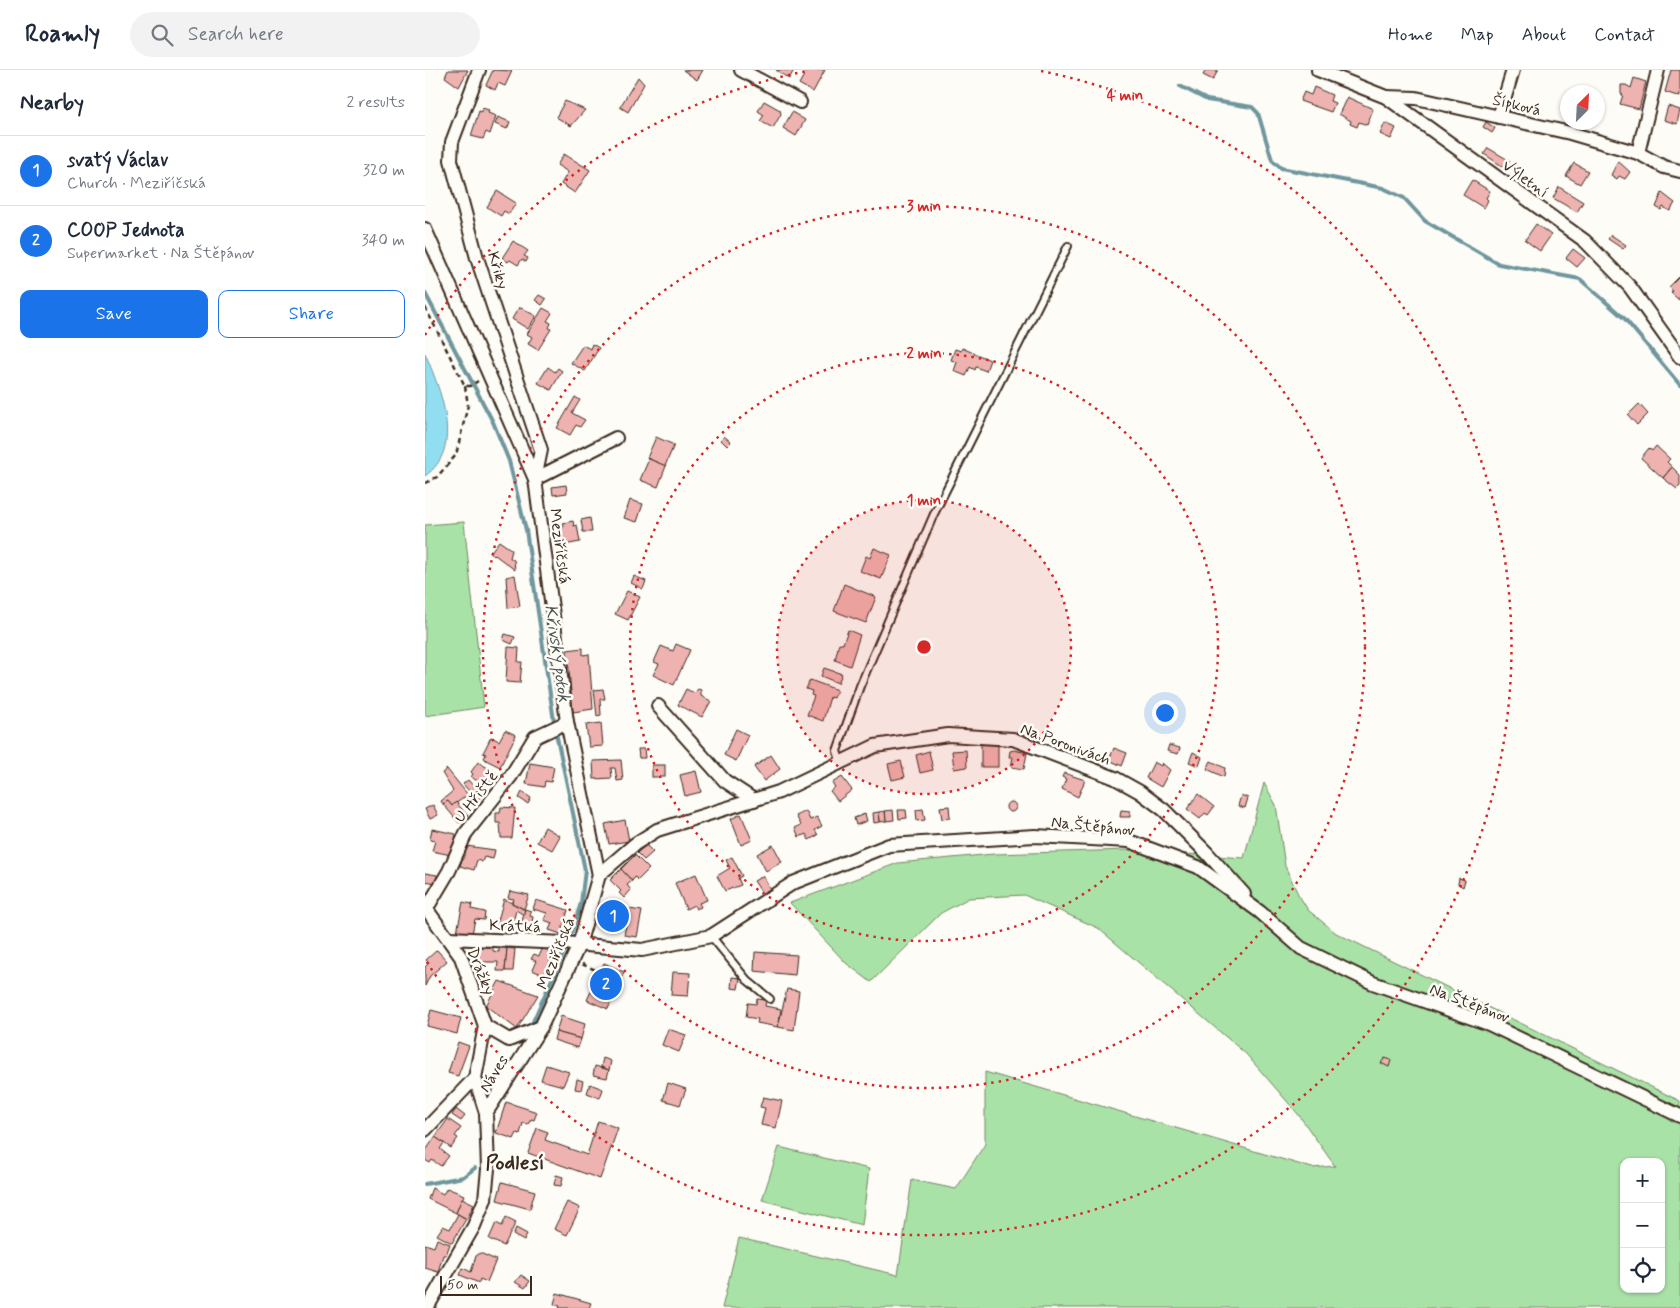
<!DOCTYPE html>
<html lang="en">
<head>
<meta charset="utf-8">
<style>
  :root { --surface:#fff; --page:#f2f2f3; --text:#1f2937; --muted:#747a83; --line:#e0e1e3; --accent:#1a73e8 }
  body { margin:0; font-family:Mynerve,sans-serif; background:var(--page); color:var(--text) }
  .controls { position:absolute; right:15px; bottom:15px; display:grid; overflow:hidden; border-radius:10px; box-shadow:0 1px 4px #0004 }
  .controls button { width:45px; height:45px; display:grid; place-items:center; padding:0; border:0; border-bottom:1px solid var(--line); background:var(--surface); color:var(--text); font:25px sans-serif }
  .compass { position:absolute; left:1135px; top:15px; width:45px; height:45px; border-radius:50%; background:var(--surface); box-shadow:0 1px 4px #0004; rotate:24deg }
  .scale { position:absolute; left:15px; bottom:12px; width:92px; box-sizing:border-box; padding-left:5px; border:2px solid #3b2a1e; border-top:0; font-size:14px; line-height:18px; white-space:nowrap; color:#3b2a1e; -webkit-text-stroke:4px #fdfcf7; paint-order:stroke }
  .you { position:absolute; left:739px; top:642px; width:18px; height:18px; margin:-12px; border:4px solid #fff; border-radius:50%; background:#1a73e8; box-shadow:0 0 0 8px #1a73e833 }
  .badge { display:grid; place-items:center; width:32px; height:32px; border-radius:50%; background:var(--accent); color:#fff; font-size:16px; font-weight:700 }
  .pin { position:absolute; translate:-50% -50%; border:2px solid #fff; box-shadow:0 1px 5px #0006 }
  .list { margin:0; padding:0; list-style:none }
  h2 { display:flex; justify-content:space-between; align-items:center; height:65px; margin:0; padding:0 20px; font-size:21px }
  h2 small { font-size:16px; font-weight:400; color:var(--muted) }
  .list li { display:grid; grid-template-columns:32px 1fr auto; gap:15px; align-items:center; box-sizing:border-box; height:70px; padding:0 20px; border-top:1px solid var(--line) }
  .list b { display:block; font-size:19px; white-space:nowrap }
  .list p { margin:0; font-size:16px; white-space:nowrap; color:var(--muted) }
  .list em { font-size:16px; font-style:normal; color:var(--muted) }
  .actions { display:flex; gap:10px; padding:15px 20px }
  .actions a { flex:1; padding:11px 0; border:1px solid var(--accent); border-radius:10px; text-align:center; font-size:18px; color:var(--accent) }
  .actions .main { background:var(--accent); color:#fff }
  .icon { flex:none; width:28px; height:28px; fill:none; stroke:currentColor; stroke-width:2; stroke-linecap:round; stroke-linejoin:round }
  .map { position:relative; flex:none; width:1255px; height:1238px; overflow:hidden }
  header { display:flex; align-items:center; gap:30px; box-sizing:border-box; height:70px; padding:0 25px; background:var(--surface); border-bottom:1px solid var(--line) }
  header strong { font-size:24px }
  nav { display:flex; gap:28px; margin-inline-start:auto; font-size:18px }
  .search { width:350px; height:45px; background:var(--page); display:flex; align-items:center; gap:12px; box-sizing:border-box; padding:0 18px; border-radius:28px; color:var(--muted); font-size:19px }
  main { display:flex }
  aside { flex:1; background:var(--surface) }
  .map>svg:first-child { display:block }
  .green { fill:#a9e2a7; stroke:#728662; fill-rule:evenodd }
  .water { fill:#91def1; stroke:#6f969d }
  .lines { fill:none; stroke-linecap:round; stroke-linejoin:round }
  .stream { stroke:#6f969d; stroke-width:4 }
  .building { fill:#eeb3b0; stroke:#3b2a1e }
  .service-casing { stroke:#3b2a1e; stroke-width:10 }
  .minor-casing { stroke:#3b2a1e; stroke-width:16 }
  .path { stroke:#3b2a1e; stroke-width:2.5; stroke-dasharray:5 4; stroke-linecap:butt }
  .service { stroke:#fdfcf7; stroke-width:6 }
  .minor { stroke:#fdfcf7; stroke-width:12 }
  .ring { fill:none; stroke:#d62828; stroke-width:2.5; stroke-dasharray:2.5 5 }
  .labels { text-anchor:middle; stroke-width:5; stroke-linejoin:round; paint-order:stroke }
  .street-label { font-size:16px; fill:#3b2a1e; stroke:#fdfcf7 }
  .water-label { font-size:18px; font-style:italic; fill:#505753; stroke:#fdfcf7 }
  .district-label { font-size:21px; font-weight:bold; fill:#3b2a1e; stroke:#fdfcf7 }
  .centre { fill:#d62828; stroke:#fdfcf7; stroke-width:2.5 }
  .ring-label { font-size:15px; text-anchor:middle; font-weight:bold; fill:#d62828; stroke:#fdfcf7; stroke-width:5; stroke-linejoin:round; paint-order:stroke }
</style>
</head>
<body>
<header>
<strong>Roamly</strong>
<div class="search"><svg class="icon" aria-label="search" viewBox="0 0 24 24"><circle cx="10" cy="10" r="6"/><path d="M15 15l6 6"/></svg>Search here</div>
<nav><a>Home</a><a>Map</a><a>About</a><a>Contact</a></nav>
</header>
<main>
<aside>
<h2>Nearby<small>2 results</small></h2>
<ul class="list">
<li><span class="badge">1</span><div><b>svatý Václav</b><p>Church · Meziříčská</p></div><em>320 m</em></li>
<li><span class="badge">2</span><div><b>COOP Jednota</b><p>Supermarket · Na Štěpánov</p></div><em>340 m</em></li>
</ul>
<div class="actions"><a class="main">Save</a><a>Share</a></div>
</aside>
<div class="map">
<svg width="1255" height="1238" viewBox="0 0 1255 1238">
  <rect width="100%" height="100%" fill="#fdfcf7"/>
  <filter id="ink" filterUnits="userSpaceOnUse"><feTurbulence type="fractalNoise" baseFrequency=".02" numOctaves="2"/><feDisplacementMap in="SourceGraphic" scale="10" xChannelSelector="R" yChannelSelector="G"/><feConvolveMatrix kernelMatrix="1 2 1 2 8 2 1 2 1" color-interpolation-filters="sRGB"/></filter>
  <g filter="url(#ink)">
    <!-- green -->
    <g class="green">
      <path d="M39,452L59,637L0,646V455Z"/>
      <path d="M839,713L851,735L860,796L873,824L883,840L911,863L1255,1031V1238H297L314,1168L473,1205L487,1110L531,1119L560,1074V1002L887,1098L910,1096L873,1044L821,984L673,858L599,825L544,828L516,843L446,912L421,893L365,833L473,793L569,784L705,780L819,788ZM1199,1092H1236V1219H1199Z"/>
      <path d="M354,1077L444,1099L437,1155L337,1130Z"/>
    </g>
    <!-- water -->
    <path class="water" d="M0,283C15,319 40,378 0,406Z"/>
    <g class="lines">
      <!-- stream -->
      <g class="stream">
        <path d="M755,16L782,30L827,37L833,43L847,90L856,98L958,118L979,128L1000,151L1074,194L1155,209L1200,249L1255,315"/>
        <path d="M0,223L68,352L84,391L101,460L130,658L160,800L156,833L143,873L106,956"/>
        <path d="M0,1114L38,1107L50,1098"/>
      </g>
    </g>
    <!-- building -->
    <g class="building">
      <path d="M23,0H43L34,17L20,7Z"/>
      <path d="M68,0L87,1L80,16L73,13L70,20L61,15Z"/>
      <path d="M258,0H278L272,10Z"/>
      <path d="M351,0H369L364,9Z"/>
      <path d="M382,0H400L388,22L374,14Z"/>
      <path d="M781,0H793L788,10L778,5Z"/>
      <path d="M1246,0H1255V27L1240,22Z"/>
      <path d="M213,7L219,14L203,42L195,37Z"/>
      <path d="M1209,8L1221,12L1214,39L1195,34L1198,25L1196,24V15H1201L1206,18Z"/>
      <path d="M889,17L907,25L905,31L910,33L906,42L875,31L879,22L886,25Z"/>
      <path d="M922,27L948,39L942,55L934,52L932,57L925,54L926,51L914,44Z"/>
      <path d="M140,31L160,40L146,56L131,47Z"/>
      <path d="M339,31L355,40L356,44L348,58L335,51L339,45L333,41Z"/>
      <path d="M1243,36L1255,40L1252,54L1239,50Z"/>
      <path d="M57,38L64,40L63,43L71,46L65,64L61,62L58,69L46,66L54,41L56,42Z"/>
      <path d="M367,42L380,50L371,66L358,58Z"/>
      <path d="M73,47L85,52L82,59L70,54Z"/>
      <path d="M1061,52L1070,58L1067,63L1058,57Z"/>
      <path d="M960,53L971,58L966,69L955,64Z"/>
      <path d="M1063,78L1085,91L1080,98L1059,84Z"/>
      <path d="M139,84L165,100L150,123L136,114L143,102L132,95Z"/>
      <path d="M1193,91L1205,102L1200,109L1194,106L1192,109L1186,105Z"/>
      <path d="M1149,93L1163,101L1155,114L1141,106Z"/>
      <path d="M1047,110L1065,121L1061,128L1063,130L1059,138L1038,125Z"/>
      <path d="M1134,117L1158,132L1152,142L1128,128Z"/>
      <path d="M72,121L91,133L84,144L79,141L76,146L62,137Z"/>
      <path d="M1237,123L1250,133L1245,141L1238,137L1236,140L1231,137Z"/>
      <path d="M1111,154L1126,165L1115,181L1100,170Z"/>
      <path d="M1186,165L1201,175L1198,179L1183,169Z"/>
      <path d="M88,171L103,181L99,186L103,188L101,192L97,189L93,195L85,190L83,192L77,188Z"/>
      <path d="M1148,179L1160,188L1152,197L1141,188Z"/>
      <path d="M1254,207L1255,208L1254,230L1246,223L1248,221L1244,217Z"/>
      <path d="M114,225L121,229L117,235L110,230Z"/>
      <path d="M94,237V239L96,238L111,246L103,259L87,249Z"/>
      <path d="M118,238L127,243L122,251L126,253L124,258L126,259L113,280L103,274L107,267L102,264Z"/>
      <path d="M167,274L174,278L160,301L146,293L158,275L165,279Z"/>
      <path d="M537,278L565,290L561,301L551,297L550,300L545,297L541,306L529,301L532,292L526,290L530,279L536,281Z"/>
      <path d="M123,297L130,302L133,298L137,301L126,320L113,313Z"/>
      <path d="M150,327L155,330L147,343L160,350L155,357L151,355L145,365L132,358Z"/>
      <path d="M1214,334L1223,344L1212,355L1203,345Z"/>
      <path d="M299,366L306,372L302,376L296,370Z"/>
      <path d="M231,367L249,375L240,396L222,388Z"/>
      <path d="M1231,376L1245,389L1242,392L1247,397L1238,408L1216,388L1224,378L1227,381Z"/>
      <path d="M224,389L241,396L233,417L215,410Z"/>
      <path d="M1247,397L1255,405V416L1252,419L1238,408Z"/>
      <path d="M141,415L142,423L128,425L127,417Z"/>
      <path d="M205,430L218,434L212,452L199,448Z"/>
      <path d="M165,448L167,462H158L156,450Z"/>
      <path d="M148,451L149,456L152,455L155,472L139,475L136,458L139,457L138,453Z"/>
      <path d="M74,471L87,480L85,488L89,490L90,500L70,485L69,486L65,483Z"/>
      <path d="M449,478L466,485L456,509L435,501L441,486L445,488Z"/>
      <path d="M90,505L95,536L83,538L81,507Z"/>
      <path d="M209,506L221,511L218,519L206,513Z"/>
      <path d="M419,514L451,527L441,553L409,541Z"/>
      <path d="M202,521L215,527L203,550L190,544Z"/>
      <path d="M423,560L435,565L425,596L410,590L414,573L418,574Z"/>
      <path d="M80,564L90,567L87,574L78,570Z"/>
      <path d="M251,574L265,580L249,615L228,605L234,594L229,592L236,576L248,581Z"/>
      <path d="M83,577L94,578L93,592H97L95,613L81,612Z"/>
      <path d="M158,578V585L164,584L168,639L148,642L142,580Z"/>
      <path d="M399,598L417,604L413,613L396,606Z"/>
      <path d="M385,610L412,620L408,628L405,627L398,651L382,645L389,626L386,625L387,621L381,619Z"/>
      <path d="M178,619L180,629H175L176,645L172,646L169,620Z"/>
      <path d="M261,619L269,623L273,619L276,620V626L286,631L277,647L253,635Z"/>
      <path d="M176,653L178,676L164,677L161,655Z"/>
      <path d="M311,659L323,665L311,691L299,685Z"/>
      <path d="M80,660L91,665L75,697L61,690L59,688L61,684L58,683L66,667L74,671Z"/>
      <rect x="556" y="672" width="17" height="25"/>
      <path d="M744,675L755,678L753,684L742,681Z"/>
      <path d="M689,678L702,683L697,696L684,690Z"/>
      <path d="M213,679H219L220,688H214Z"/>
      <path d="M541,680L542,697L529,699L527,681Z"/>
      <path d="M589,680L602,683L599,699L586,697L588,687H584L585,681Z"/>
      <path d="M504,681L508,700L495,703L491,685Z"/>
      <path d="M768,682L777,687L774,696L764,692Z"/>
      <path d="M346,685L355,699L339,711L329,697Z"/>
      <path d="M196,690L198,710L192,711L190,698H186L187,708L169,709L168,691Z"/>
      <path d="M476,691L480,707L467,710L463,694Z"/>
      <path d="M786,691L800,698L799,707L782,699Z"/>
      <path d="M53,692L71,703L62,717L46,707L48,704L46,702Z"/>
      <path d="M729,692L736,696L737,693L745,700L736,717L721,708Z"/>
      <path d="M105,693L129,697L126,712L120,711L119,717L101,714Z"/>
      <rect x="227" y="695" width="13" height="12"/>
      <path d="M22,699L43,725L27,736L23,731L18,734L16,731L28,721L17,703Z"/>
      <path d="M271,701L276,722L260,726L255,705Z"/>
      <path d="M639,703L660,710L653,727L637,719L641,709L637,707Z"/>
      <path d="M417,707L427,720L413,731L405,721L410,717L407,713Z"/>
      <path d="M43,710L57,726L52,730L38,714Z"/>
      <path d="M97,722L106,728L103,734L94,728Z"/>
      <path d="M773,724L789,737L783,745L780,743L775,749L762,739Z"/>
      <path d="M816,725L823,728L820,738L813,736Z"/>
      <path d="M23,731L27,736L31,732L43,746L34,753L18,734Z"/>
      <circle cx="586" cy="737" r="5"/>
      <path d="M8,735L13,745L5,749L0,739Z"/>
      <path d="M524,736L525,748L517,749L515,737Z"/>
      <path d="M76,737L90,738L87,768H76L75,753H71V743H75Z"/>
      <path d="M498,739L500,750L492,751L491,740Z"/>
      <path d="M468,740L469,750L461,751L460,741Z"/>
      <path d="M473,740H481L482,748L474,749Z"/>
      <path d="M696,740L705,741V747H695Z"/>
      <path d="M381,741L385,750L392,747L397,756L390,760L393,765L384,770L381,764L374,767L370,758L376,755L371,746Z"/>
      <path d="M460,741L461,751L455,752L454,742Z"/>
      <path d="M454,742L455,752L449,753L448,743Z"/>
      <path d="M316,744L327,770L316,775L306,749Z"/>
      <path d="M440,744L442,751L431,755L429,748Z"/>
      <path d="M200,750L204,771L184,774L180,754Z"/>
      <path d="M120,757L135,766L127,780L112,772Z"/>
      <path d="M7,759L31,764L26,785L7,781L10,771L5,770Z"/>
      <path d="M221,775L228,782L219,790L212,783Z"/>
      <path d="M348,775L357,792L341,801L332,784Z"/>
      <path d="M41,776L70,780L68,789L59,787L57,792L52,790L49,800L35,796Z"/>
      <path d="M210,785L224,799L213,810L210,807L207,811L196,799Z"/>
      <path d="M307,787L317,806L313,808L316,815L300,821L292,806L305,798L301,790Z"/>
      <path d="M196,799L207,811L202,815L206,820L199,828L194,823L196,821L185,810Z"/>
      <path d="M0,803L12,805L11,813L0,811Z"/>
      <path d="M271,804L282,830L274,833L276,837L271,839L269,835L261,839L250,813Z"/>
      <path d="M338,806L345,819L337,823L329,811Z"/>
      <path d="M1034,808L1040,810L1038,817L1033,814Z"/>
      <path d="M85,821L104,825L99,839L87,833L89,829L83,828Z"/>
      <path d="M79,829L100,840L99,845L91,840L87,857L72,854Z"/>
      <path d="M111,830L143,840L136,864L124,860L127,853L119,850L122,843L108,839Z"/>
      <path d="M38,832L47,834L46,839L60,842L59,850L50,849L47,864L32,862Z"/>
      <path d="M100,839L106,841L105,846L108,847L106,858L96,855Z"/>
      <path d="M185,839L193,840L195,843L193,854L182,852L181,849L182,841Z"/>
      <path d="M204,839L217,841L212,867L199,865L201,855L193,854L195,843L203,844Z"/>
      <path d="M49,877H68V881L74,882V878H82L80,901H72L73,892H48Z"/>
      <path d="M82,878L90,879L88,901H80Z"/>
      <path d="M118,878L129,883L119,905L107,900L111,891L106,889L109,884L114,886Z"/>
      <path d="M12,880L22,891L5,906L0,916V897L4,893L1,890Z"/>
      <path d="M330,882L372,885L370,905L329,901Z"/>
      <path d="M179,893L199,902L183,939L162,930Z"/>
      <path d="M248,902L265,903L263,926L246,925Z"/>
      <path d="M307,907L315,908L313,919L306,918Z"/>
      <path d="M74,911L113,925L92,959L61,936Z"/>
      <path d="M362,919L374,921L369,960L353,957Z"/>
      <path d="M332,929L341,930L340,936L356,939L353,957L332,953L333,949L321,947L323,933L331,934Z"/>
      <path d="M6,940L36,948L32,964L2,956Z"/>
      <path d="M136,946L160,954L156,969L131,962Z"/>
      <path d="M243,959L261,965L254,982L237,975Z"/>
      <path d="M131,962L156,969L153,978L129,970Z"/>
      <path d="M33,972L44,976L33,1006L23,1003Z"/>
      <path d="M178,988L186,991L184,1000L176,997Z"/>
      <path d="M960,988L966,990L964,997L956,993Z"/>
      <path d="M121,995L144,1002L138,1016L116,1010Z"/>
      <path d="M170,996L184,1000L182,1008L168,1005Z"/>
      <path d="M152,1009L158,1011L156,1020L150,1019Z"/>
      <path d="M243,1013L261,1019L255,1035L238,1030Z"/>
      <path d="M165,1014L178,1019L175,1028L162,1023Z"/>
      <path d="M338,1027L357,1031L351,1058L336,1055L340,1038L335,1037Z"/>
      <path d="M81,1032L112,1042L109,1050L106,1049L103,1054L98,1053L95,1064L92,1063L89,1069L71,1063Z"/>
      <path d="M31,1039L40,1046L36,1051L27,1045Z"/>
      <path d="M23,1049L36,1058L30,1066L33,1068L26,1078L10,1067Z"/>
      <path d="M173,1051L193,1058L175,1109L103,1083L112,1058L123,1062L120,1070L162,1085Z"/>
      <path d="M10,1067L19,1073L15,1079L24,1086L16,1096L7,1090L5,1093L0,1090V1082Z"/>
      <path d="M131,1105L138,1107L136,1116L129,1115Z"/>
      <path d="M77,1112L110,1121L105,1139L72,1130Z"/>
      <path d="M7,1118L18,1124L22,1118L39,1125L31,1143L3,1129Z"/>
      <path d="M37,1128L49,1134L42,1149L31,1143Z"/>
      <path d="M142,1132L155,1138L142,1165L129,1159Z"/>
      <path d="M33,1144L41,1149L27,1173L12,1165L18,1156L25,1159Z"/>
      <path d="M81,1147L91,1152L79,1176L64,1169L71,1153L77,1156Z"/>
      <path d="M91,1158L102,1164L99,1171L88,1165Z"/>
      <path d="M12,1169L25,1174L21,1185H18L13,1202L0,1198V1174L9,1177Z"/>
      <path d="M55,1183L71,1190L62,1212L55,1209L54,1213L35,1205L38,1198L46,1202L51,1186Z"/>
      <path d="M96,1205L105,1211L100,1218L90,1212Z"/>
      <path d="M132,1223L166,1233L164,1238H134L135,1236L129,1234Z"/>
    </g>
    <g class="lines">
      <defs>
        <g id="service">
          <path d="M416,693L412,681L435,616L509,444L643,176"/>
          <path d="M286,866L322,910L345,929"/>
        </g>
        <g id="minor">
          <path d="M54,0L27,72L26,90L52,188L116,380L110,409"/>
          <path d="M316,0L375,32"/>
          <path d="M893,0L961,27L1160,171L1205,217L1255,287"/>
          <path d="M961,27L991,28L1145,63L1213,83L1239,97L1255,101"/>
          <path d="M1074,47L1088,0"/>
          <path d="M1213,83L1233,0"/>
          <path d="M0,159L110,409L142,652L174,805L154,875L116,957L61,1043"/>
          <path d="M110,409L191,368"/>
          <path d="M233,636L300,711L329,730"/>
          <path d="M174,805L210,774L232,760L354,722L450,676L523,665L588,669L690,708L715,722L739,740L782,783L819,824"/>
          <path d="M0,837L36,887L60,956"/>
          <path d="M2,838L24,801L41,763L86,706L110,667L142,652"/>
          <path d="M24,868L139,873L217,880L286,866L368,813L464,775L610,766L704,771L773,797L835,842L876,878L948,913L1064,954L1255,1046"/>
          <path d="M60,956L84,970L116,957"/>
          <path d="M0,1060L50,1008"/>
          <path d="M2,1238L49,1156L60,1129L63,1099L61,1043L50,1008L60,956"/>
        </g>
      </defs>
      <!-- service casing -->
      <use href="#service" class="service-casing"/>
      <!-- minor casing -->
      <use href="#minor" class="minor-casing"/>
      <!-- path -->
      <g class="path">
        <path d="M0,237L40,316H45L53,311"/>
        <path d="M0,413L12,407L31,385L43,335L40,316"/>
        <path d="M157,894L175,902"/>
      </g>
      <!-- service -->
      <use href="#service" class="service"/>
      <!-- minor -->
      <use href="#minor" class="minor"/>
    </g>
  </g>
  <!-- distance rings -->
  <circle cx="499" cy="577" r="147" fill="#d62828" fill-opacity=".12"/>
  <g class="ring">
    <circle cx="499" cy="577" r="147"/>
    <circle cx="499" cy="577" r="294"/>
    <circle cx="499" cy="577" r="441"/>
    <path d="M0 265A588 588 0 0 1 382 1M616 1A588 588 0 1 1 0 889"/>
  </g>
  <g class="labels">
    <!-- street labels -->
    <g class="street-label">
      <text transform="translate(1092 34) rotate(13)" y="6">Šípková</text>
      <text transform="translate(1101 108) rotate(36)" y="6">Výletní</text>
      <text transform="translate(74 200) rotate(73)" y="6">Křiky</text>
      <text transform="translate(136 476) rotate(82)" y="6">Meziříčská</text>
      <text transform="translate(641 673) rotate(20)" y="6">Na Poronivách</text>
      <text transform="translate(50 726) rotate(-52)" y="6">U Hřiště</text>
      <text transform="translate(668 755) rotate(6)" y="6">Na Štěpánov</text>
      <text transform="translate(90 855) rotate(2)" y="6">Krátká</text>
      <text transform="translate(130 883) rotate(-68)" y="6">Meziříčská</text>
      <text transform="translate(57 901) rotate(68)" y="6">Drážky</text>
      <text transform="translate(1045 932) rotate(21)" y="6">Na Štěpánov</text>
      <text transform="translate(68 1003) rotate(-58)" y="6">Náves</text>
    </g>
    <!-- water labels -->
    <g class="water-label">
      <text transform="translate(133 583) rotate(82)" y="6">Křivský potok</text>
    </g>
    <!-- district labels -->
    <g class="district-label">
      <text x="90" y="1099">Podlesí</text>
    </g>
  </g>
  <circle cx="499" cy="577" r="8" class="centre"/>
  <g class="ring-label">
    <text x="700" y="30">4 min</text>
    <text x="499" y="141">3 min</text>
    <text x="499" y="288">2 min</text>
    <text x="499" y="435">1 min</text>
  </g>
</svg>
<div class="controls">
<button>+</button>
<button>−</button>
<button><svg class="icon" aria-label="locate" viewBox="0 0 24 24"><circle cx="12" cy="12" r="6"/><path d="M12 2v4M12 18v4M2 12h4M18 12h4"/></svg></button>
</div>
<svg class="compass" viewBox="-18 -18 36 36"><path d="M0-13l5 13h-10z" fill="#e53935"/><path d="M0 13l5-13h-10z" fill="#747a83"/></svg>
<div class="scale">50 m</div>
<div class="you"></div>
<div class="pin badge" style="left:188px;top:846px">1</div>
<div class="pin badge" style="left:181px;top:914px">2</div>
</div>
</main>
</body>
</html>
